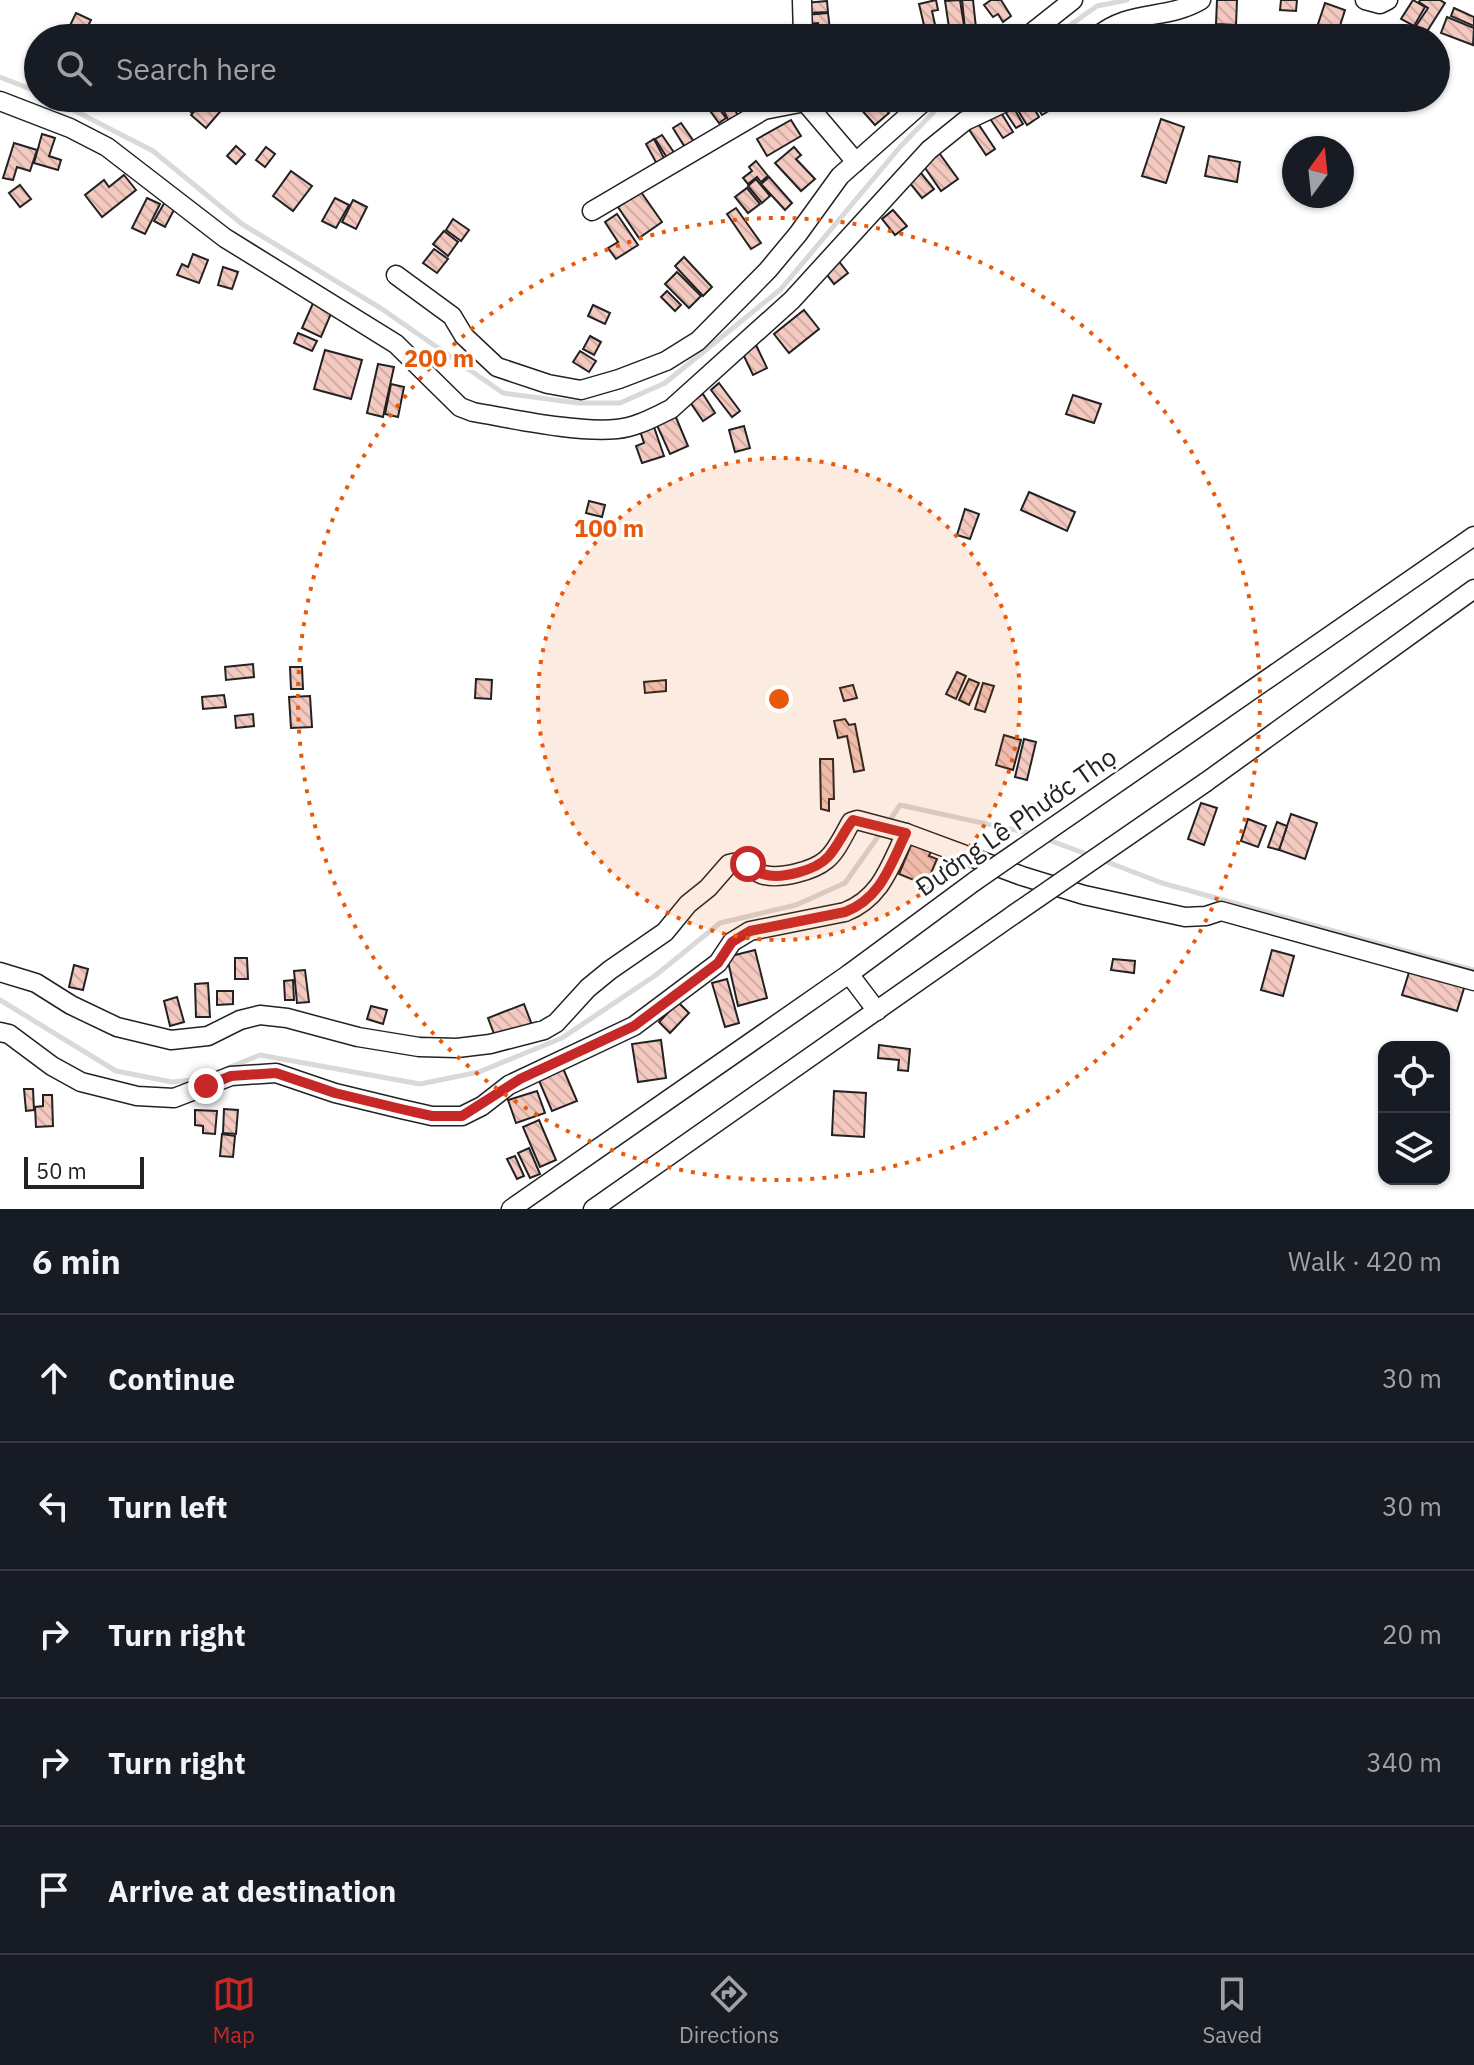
<!DOCTYPE html>
<html lang="en">
<head>
<meta charset="utf-8">
<style>
  :root { --surface:#171b24; --page:#242831; --text:#f1f3f6; --muted:#9ea1a6; --line:#363941; --accent:#c62828 }
  body { margin:0; font-family:"IBM Plex Sans",sans-serif; background:var(--page); color:var(--text) }
  .controls { position:absolute; right:24px; bottom:24px; display:grid; overflow:hidden; border-radius:16px; box-shadow:0 2px 6px #0004 }
  .controls button { width:72px; height:72px; display:grid; place-items:center; padding:0; border:0; border-bottom:2px solid var(--line); background:var(--surface); color:var(--text); font:40px sans-serif }
  .compass { position:absolute; left:1282px; top:136px; width:72px; height:72px; border-radius:50%; background:var(--surface); box-shadow:0 2px 6px #0004; rotate:15deg }
  .scale { position:absolute; left:24px; bottom:20px; width:120px; box-sizing:border-box; padding-left:8px; border:4px solid #222; border-top:0; font-size:22px; line-height:28px; white-space:nowrap; color:#222; -webkit-text-stroke:6px #fff; paint-order:stroke }
  .stop { position:absolute; width:24px; height:24px; margin:-18px; border:6px solid #c62828; border-radius:50%; background:#fff }
  .stop.end { background:#c62828; border-color:#fff; box-shadow:0 2px 8px #0008 }
  .list { margin:0; padding:0; list-style:none }
  h2 { display:flex; justify-content:space-between; align-items:center; height:104px; margin:0; padding:0 32px; font-size:34px }
  h2 small { font-size:26px; font-weight:400; color:var(--muted) }
  .list li { display:grid; grid-template-columns:52px 1fr auto; gap:24px; align-items:center; box-sizing:border-box; height:128px; padding:0 32px; border-top:2px solid var(--line) }
  .list b { display:block; font-size:30px; white-space:nowrap }
  .list em { font-size:26px; font-style:normal; color:var(--muted) }
  .icon { flex:none; width:44px; height:44px; fill:none; stroke:currentColor; stroke-width:2; stroke-linecap:round; stroke-linejoin:round }
  .map { position:relative; flex:none; width:1474px; height:1209px; overflow:hidden }
  .search { position:absolute; background:var(--surface); box-shadow:0 2px 6px #0004; left:24px; right:24px; top:24px; height:88px; display:flex; align-items:center; gap:20px; box-sizing:border-box; padding:0 28px; border-radius:44px; color:var(--muted); font-size:30px }
  .sheet { height:744px; background:var(--surface) }
  nav { display:flex; justify-content:space-around; align-items:center; box-sizing:border-box; height:112px; border-top:2px solid var(--line); background:var(--surface); font-size:22px; color:var(--muted) }
  nav a { display:grid; justify-items:center; gap:4px }
  nav .on { color:var(--accent) }
  .map>svg:first-child { display:block }
  .lines { fill:none; stroke-linecap:round; stroke-linejoin:round }
  .stream { stroke:#d9d9d9; stroke-width:5 }
  .building { fill:url(#building-back-hatch); stroke:#222; stroke-width:2 }
  .minor-casing { stroke:#222; stroke-width:21 }
  .minor { stroke:#fff; stroke-width:18 }
  .minor-bridge-casing { stroke:#222; stroke-width:21; stroke-linecap:butt }
  .minor-bridge { stroke:#fff; stroke-width:18 }
  .route { stroke:#c62828; stroke-width:10 }
  .ring { fill:none; stroke:#e8590c; stroke-width:4; stroke-dasharray:4 8 }
  .labels { text-anchor:middle; stroke-width:6; stroke-linejoin:round; paint-order:stroke }
  .street-label { font-size:26px; fill:#222; stroke:#fff }
  .centre { fill:#e8590c; stroke:#fff; stroke-width:4 }
  .ring-label { font-size:24px; text-anchor:middle; font-weight:bold; fill:#e8590c; stroke:#fff; stroke-width:6; stroke-linejoin:round; paint-order:stroke }
</style>
</head>
<body>
<div class="map">
<svg width="1474" height="1209" viewBox="0 0 1474 1209">
  <defs>
    <pattern id="building-back-hatch" width="6" height="6" patternUnits="userSpaceOnUse" patternTransform="scale(2)"><rect width="6" height="6" fill="#f3c9c0"/><path d="M-1 5l2 2M0 0l6 6M5-1l2 2" fill="none" stroke="#d0aca5"/></pattern>
  </defs>
  <rect width="100%" height="100%" fill="#fff"/>
  <g class="lines">
    <!-- stream -->
    <g class="stream">
      <path d="M1052,38L1097,6L1127,0"/>
      <path d="M0,77L38,92"/>
      <path d="M50,98L153,151L242,224L382,309L503,393L578,403H620L665,383L781,289L900,147L947,98"/>
      <path d="M888,823L900,805L1033,834"/>
      <path d="M1046,839L1089,855"/>
      <path d="M1102,860L1162,883L1474,970"/>
      <path d="M0,1000L116,1071L172,1082L201,1079"/>
      <path d="M225,1069L260,1055L420,1084L479,1072L562,1038L656,975L720,923L796,905L845,883L882,831"/>
    </g>
  </g>
  <!-- building -->
  <g class="building">
    <path d="M936,0L938,10L932,11L938,38H927L919,4Z"/>
    <path d="M960,0L965,32L950,34L945,1Z"/>
    <path d="M962,0H973L976,28L965,29Z"/>
    <path d="M991,0H1001L1011,16L1003,22L998,14L993,17L984,5Z"/>
    <path d="M1217,0H1237L1236,25L1216,24Z"/>
    <path d="M1281,0H1297L1296,11L1280,10Z"/>
    <path d="M1413,0L1425,7L1414,26L1401,19Z"/>
    <path d="M1420,0H1440L1445,3L1426,33L1416,26L1428,8L1419,2Z"/>
    <path d="M827,1L828,12L806,13L805,3Z"/>
    <path d="M1325,3L1345,10L1336,38L1314,36Z"/>
    <path d="M1454,8L1474,17V26L1451,16Z"/>
    <path d="M76,13L91,20L82,38H64Z"/>
    <path d="M828,13L831,38H820L818,23L806,24L805,15Z"/>
    <path d="M1447,17L1474,28L1473,45L1441,33Z"/>
    <path d="M1134,19L1144,34L1148,31L1153,38H1122L1130,34L1124,25Z"/>
    <path d="M1355,26L1371,30L1368,38H1352Z"/>
    <path d="M183,98H204L191,112L180,102Z"/>
    <path d="M206,98L231,99L206,128L191,115Z"/>
    <path d="M730,98L738,116L728,120L718,99Z"/>
    <path d="M851,98H875L889,113L875,125Z"/>
    <path d="M1024,98H1028L1039,117L1027,125L1014,104Z"/>
    <path d="M1035,98H1045L1052,109L1042,115L1032,99Z"/>
    <path d="M712,99L726,118L719,123L705,104Z"/>
    <path d="M1012,105L1023,124L1016,128L1004,110Z"/>
    <path d="M1000,111L1013,132L1003,138L989,117Z"/>
    <path d="M975,119L995,149L986,155L966,125Z"/>
    <path d="M1161,119L1184,127L1166,183L1142,176Z"/>
    <path d="M791,120L801,136L767,156L757,139Z"/>
    <path d="M681,123L695,143L686,149L673,128Z"/>
    <path d="M42,134L55,138L49,156L61,160L58,170L34,163Z"/>
    <path d="M662,135L675,154L668,159L655,139Z"/>
    <path d="M654,139L665,160L657,164L646,144Z"/>
    <path d="M14,143L37,150L30,171L17,167L13,180L3,178Z"/>
    <path d="M236,146L245,154L236,164L227,156Z"/>
    <path d="M266,147L275,154L265,167L256,160Z"/>
    <path d="M794,147L801,155L796,159L815,179L801,191L775,163Z"/>
    <path d="M937,150L958,179L941,191L921,162Z"/>
    <path d="M1209,156L1240,162L1237,182L1205,176Z"/>
    <path d="M756,161L768,176L761,182L757,177L748,184L743,178L752,171L749,167Z"/>
    <path d="M291,171L312,186L293,211L273,196Z"/>
    <path d="M921,173L934,189L922,198L909,182Z"/>
    <path d="M124,175L136,190L102,217L85,195L104,180L109,187Z"/>
    <path d="M769,177L792,203L785,210L761,184Z"/>
    <path d="M756,179L770,196L762,203L748,186Z"/>
    <path d="M20,185L31,199L20,207L9,193Z"/>
    <path d="M747,188L760,204L748,213L735,197Z"/>
    <path d="M641,192L662,222L639,238L618,207Z"/>
    <path d="M147,198L160,204L145,234L132,228Z"/>
    <path d="M335,198L349,205L336,228L322,221Z"/>
    <path d="M166,200L176,206L165,227L154,221Z"/>
    <path d="M353,200L367,207L356,229L342,222Z"/>
    <path d="M736,208L761,243L751,249L727,214Z"/>
    <path d="M893,210L907,226L895,235L882,219Z"/>
    <path d="M617,214L638,245L616,259L608,248L618,242L605,222Z"/>
    <path d="M453,219L469,230L461,241L446,230Z"/>
    <path d="M444,231L458,242L448,256L433,244Z"/>
    <path d="M434,249L448,259L437,273L423,263Z"/>
    <path d="M193,254L208,260L199,283L177,275L182,264L188,267Z"/>
    <path d="M684,257L712,287L703,296L675,266Z"/>
    <path d="M838,260L848,273L834,284L824,271Z"/>
    <path d="M223,267L238,272L232,289L218,285Z"/>
    <path d="M677,272L701,296L689,308L665,284Z"/>
    <path d="M667,291L681,305L675,311L661,297Z"/>
    <path d="M314,301L333,309L321,337L302,328Z"/>
    <path d="M593,305L610,313L605,324L588,316Z"/>
    <path d="M804,310L819,329L789,353L774,334Z"/>
    <path d="M298,333L317,341L312,351L294,343Z"/>
    <path d="M590,336L601,342L594,355L583,349Z"/>
    <path d="M756,345L767,368L753,375L742,352Z"/>
    <path d="M325,350L362,360L351,399L314,389Z"/>
    <path d="M580,351L596,361L589,372L573,362Z"/>
    <path d="M378,364L394,367L383,417L367,413Z"/>
    <path d="M719,383L740,411L732,417L711,390Z"/>
    <path d="M391,384L404,387L398,417L385,414Z"/>
    <path d="M703,394L715,413L703,421L690,402Z"/>
    <path d="M1073,395L1101,404L1094,423L1066,414Z"/>
    <path d="M675,415L688,446L670,454L656,423Z"/>
    <path d="M744,426L750,448L735,452L729,430Z"/>
    <path d="M654,427L664,456L642,463L636,446L644,443L640,431Z"/>
    <path d="M1029,492L1075,512L1067,531L1021,510Z"/>
    <path d="M589,501L605,505L602,517L586,513Z"/>
    <path d="M965,509L979,514L970,539L957,535Z"/>
    <path d="M253,664L254,677L226,680L225,667Z"/>
    <path d="M290,667H302L303,689H291Z"/>
    <path d="M957,672L966,676L956,699L946,694Z"/>
    <path d="M476,679L492,680L491,699L475,698Z"/>
    <path d="M969,679L979,683L969,705L959,700Z"/>
    <path d="M666,680V691L645,693L644,682Z"/>
    <path d="M983,683L994,686L985,712L975,709Z"/>
    <path d="M853,685L857,698L844,701L840,688Z"/>
    <path d="M224,695L226,707L203,709L202,697Z"/>
    <path d="M310,696L312,727L291,728L289,697Z"/>
    <path d="M253,714L254,726L236,728L235,716Z"/>
    <path d="M845,719L849,725L855,724L864,770L854,772L847,736L838,738L834,721Z"/>
    <path d="M1004,735L1021,740L1013,770L996,765Z"/>
    <path d="M1024,739L1036,742L1027,780L1015,777Z"/>
    <path d="M820,759H833L834,799H829V811L821,809Z"/>
    <path d="M1201,803L1217,808L1204,845L1188,839Z"/>
    <path d="M1291,814L1317,823L1305,859L1279,850Z"/>
    <path d="M1248,819L1266,826L1258,847L1241,841Z"/>
    <path d="M1277,822L1287,826L1279,850L1268,847Z"/>
    <path d="M914,838L933,846L929,856L937,859L926,885L899,874Z"/>
    <path d="M755,950L767,998L738,1006L727,957Z"/>
    <path d="M1272,950L1294,956L1283,996L1261,990Z"/>
    <path d="M235,958H247L248,979H235Z"/>
    <path d="M1113,959L1135,961L1134,973L1111,970Z"/>
    <path d="M74,965L88,969L83,990L69,987Z"/>
    <path d="M1410,969L1465,985L1457,1011L1402,995Z"/>
    <path d="M305,970L309,1002L297,1003L294,971Z"/>
    <path d="M727,979L739,1023L725,1027L712,983Z"/>
    <path d="M293,980L294,1000H285L284,981Z"/>
    <path d="M208,983L210,1017H196L195,984Z"/>
    <path d="M217,991H233V1004L217,1005Z"/>
    <path d="M177,997L184,1022L170,1026L164,1001Z"/>
    <path d="M678,1002L689,1013L670,1033L659,1022Z"/>
    <path d="M524,1004L532,1025L496,1039L488,1018Z"/>
    <path d="M371,1006L387,1010L383,1024L367,1019Z"/>
    <path d="M661,1040L666,1078L638,1082L632,1044Z"/>
    <path d="M879,1045L910,1049L908,1071L898,1070L899,1060L878,1058Z"/>
    <path d="M562,1066L577,1101L552,1111L537,1076Z"/>
    <path d="M24,1089H33L34,1110L26,1111Z"/>
    <path d="M537,1091L545,1113L516,1123L508,1100Z"/>
    <path d="M834,1091L866,1093L864,1137L832,1135Z"/>
    <path d="M43,1095H52L53,1126L36,1127L35,1107L43,1106Z"/>
    <path d="M224,1109L238,1110L236,1134L223,1133Z"/>
    <path d="M195,1110L217,1111L215,1134L203,1133V1126L195,1125Z"/>
    <path d="M539,1120L556,1160L540,1167L523,1127Z"/>
    <path d="M222,1134L235,1136L233,1157L220,1156Z"/>
    <path d="M529,1148L540,1174L530,1178L518,1153Z"/>
    <path d="M515,1156L524,1176L517,1179L507,1159Z"/>
  </g>
  <g class="lines">
    <defs>
      <g id="minor">
        <path d="M802,0L803,38"/>
        <path d="M1365,0L1380,4L1388,0"/>
        <path d="M1025,38L1073,0"/>
        <path d="M1095,38C1130,8 1166,21 1201,0"/>
        <path d="M0,101L70,128L107,147L225,238L396,344L460,407L473,412C514,419 577,433 617,429C637,427 654,417 671,409L792,300L929,150L965,121L1014,98"/>
        <path d="M805,102L856,162"/>
        <path d="M592,211L764,110L805,102V98"/>
        <path d="M396,275L452,316L464,336L497,367L548,384L581,390L619,379L666,361L698,341L768,270L798,234L840,176L928,98"/>
        <path d="M1175,743L1474,536"/>
        <path d="M1206,782L1474,589"/>
        <path d="M0,972L36,983L71,1005L117,1027L171,1040L208,1036L240,1020L260,1015L287,1018L358,1037L419,1047L457,1048L490,1044L544,1030L556,1023L588,988L610,970L665,932L688,904L708,888L729,864C747,858 750,871 764,875C781,879 813,871 826,860C837,851 844,834 851,822L857,820L906,833L1022,876L1084,895L1185,917L1206,916L1221,911L1474,981"/>
        <path d="M849,974L877,1011"/>
        <path d="M0,1032L9,1034L52,1066L81,1082L137,1096L174,1098L231,1076L276,1073L335,1093L401,1109L432,1116H462L482,1106L509,1085L634,1026L718,963L732,942L750,931L845,912C881,898 890,866 906,833"/>
        <path d="M511,1209L849,974L975,881"/>
        <path d="M593,1209L1013,915"/>
      </g>
    </defs>
    <!-- minor casing -->
    <use href="#minor" class="minor-casing"/>
    <!-- minor -->
    <use href="#minor" class="minor"/>
    <defs>
      <g id="minor-bridge">
        <path d="M975,881L1175,743"/>
        <path d="M1013,915L1206,782"/>
      </g>
    </defs>
    <!-- minor-bridge casing -->
    <use href="#minor-bridge" class="minor-bridge-casing"/>
    <!-- minor-bridge -->
    <use href="#minor-bridge" class="minor-bridge"/>
  </g>
  <g class="lines">
    <!-- route -->
    <path class="route" d="M206,1086L231,1076L276,1073L335,1093L401,1109L432,1116H462L520,1079L634,1026L718,963L732,942L750,931L845,912C881,898 890,866 906,833L853,820C844,831 838,846 828,857C816,870 781,880 763,874C757,873 752,868 748,864"/>
  </g>
  <!-- distance rings -->
  <circle cx="779" cy="699" r="241" fill="#e8590c" fill-opacity=".12"/>
  <g class="ring">
    <circle cx="779" cy="699" r="241"/>
    <circle cx="779" cy="699" r="481"/>
  </g>
  <g class="labels">
    <!-- street labels -->
    <g class="street-label">
      <text transform="translate(1016 822) rotate(-35)" y="9">Đường Lê Phước Thọ</text>
    </g>
  </g>
  <circle cx="779" cy="699" r="12" class="centre"/>
  <g class="ring-label">
    <text x="439" y="367">200 m</text>
    <text x="609" y="537">100 m</text>
  </g>
</svg>
<div class="controls">
<button><svg class="icon" aria-label="locate" viewBox="0 0 24 24"><circle cx="12" cy="12" r="6"/><path d="M12 2v4M12 18v4M2 12h4M18 12h4"/></svg></button>
<button><svg class="icon" aria-label="layers" viewBox="0 0 24 24"><path d="M12 4l9 5-9 5-9-5zM3 14l9 5 9-5"/></svg></button>
</div>
<svg class="compass" viewBox="-18 -18 36 36"><path d="M0-13l5 13h-10z" fill="#e53935"/><path d="M0 13l5-13h-10z" fill="#9ea1a6"/></svg>
<div class="scale">50 m</div>
<div class="stop" style="left:748px;top:864px"></div>
<div class="stop end" style="left:206px;top:1086px"></div>
<div class="search"><svg class="icon" aria-label="search" viewBox="0 0 24 24"><circle cx="10" cy="10" r="6"/><path d="M15 15l6 6"/></svg>Search here</div>
</div>
<section class="sheet">
<h2>6 min<small>Walk · 420 m</small></h2>
<ul class="list">
<li><svg class="icon" aria-label="ahead" viewBox="0 0 24 24"><path d="M12 20V5M6 11l6-6 6 6"/></svg><div><b>Continue</b></div><em>30 m</em></li>
<li><svg class="icon" aria-label="left" viewBox="0 0 24 24"><path d="M17 20v-9H6M10 6l-5 5 5 5"/></svg><div><b>Turn left</b></div><em>30 m</em></li>
<li><svg class="icon" aria-label="right" viewBox="0 0 24 24"><path d="M7 20v-9h11M14 6l5 5-5 5"/></svg><div><b>Turn right</b></div><em>20 m</em></li>
<li><svg class="icon" aria-label="right" viewBox="0 0 24 24"><path d="M7 20v-9h11M14 6l5 5-5 5"/></svg><div><b>Turn right</b></div><em>340 m</em></li>
<li><svg class="icon" aria-label="arrive" viewBox="0 0 24 24"><path d="M6 21V4h12l-3 4 3 4H6"/></svg><div><b>Arrive at destination</b></div></li>
</ul>
</section>
<nav>
<a class="on"><svg class="icon" aria-label="map" viewBox="0 0 24 24"><path d="M3 6l6-2 6 2 6-2v14l-6 2-6-2-6 2zM9 4v14M15 6v14"/></svg>Map</a>
<a><svg class="icon" aria-label="directions" viewBox="0 0 24 24"><path d="M12 3l9 9-9 9-9-9zM9 14v-3h6M13 9l2 2-2 2"/></svg>Directions</a>
<a><svg class="icon" aria-label="saved" viewBox="0 0 24 24"><path d="M7 4h10v16l-5-4-5 4z"/></svg>Saved</a>
</nav>
</body>
</html>
